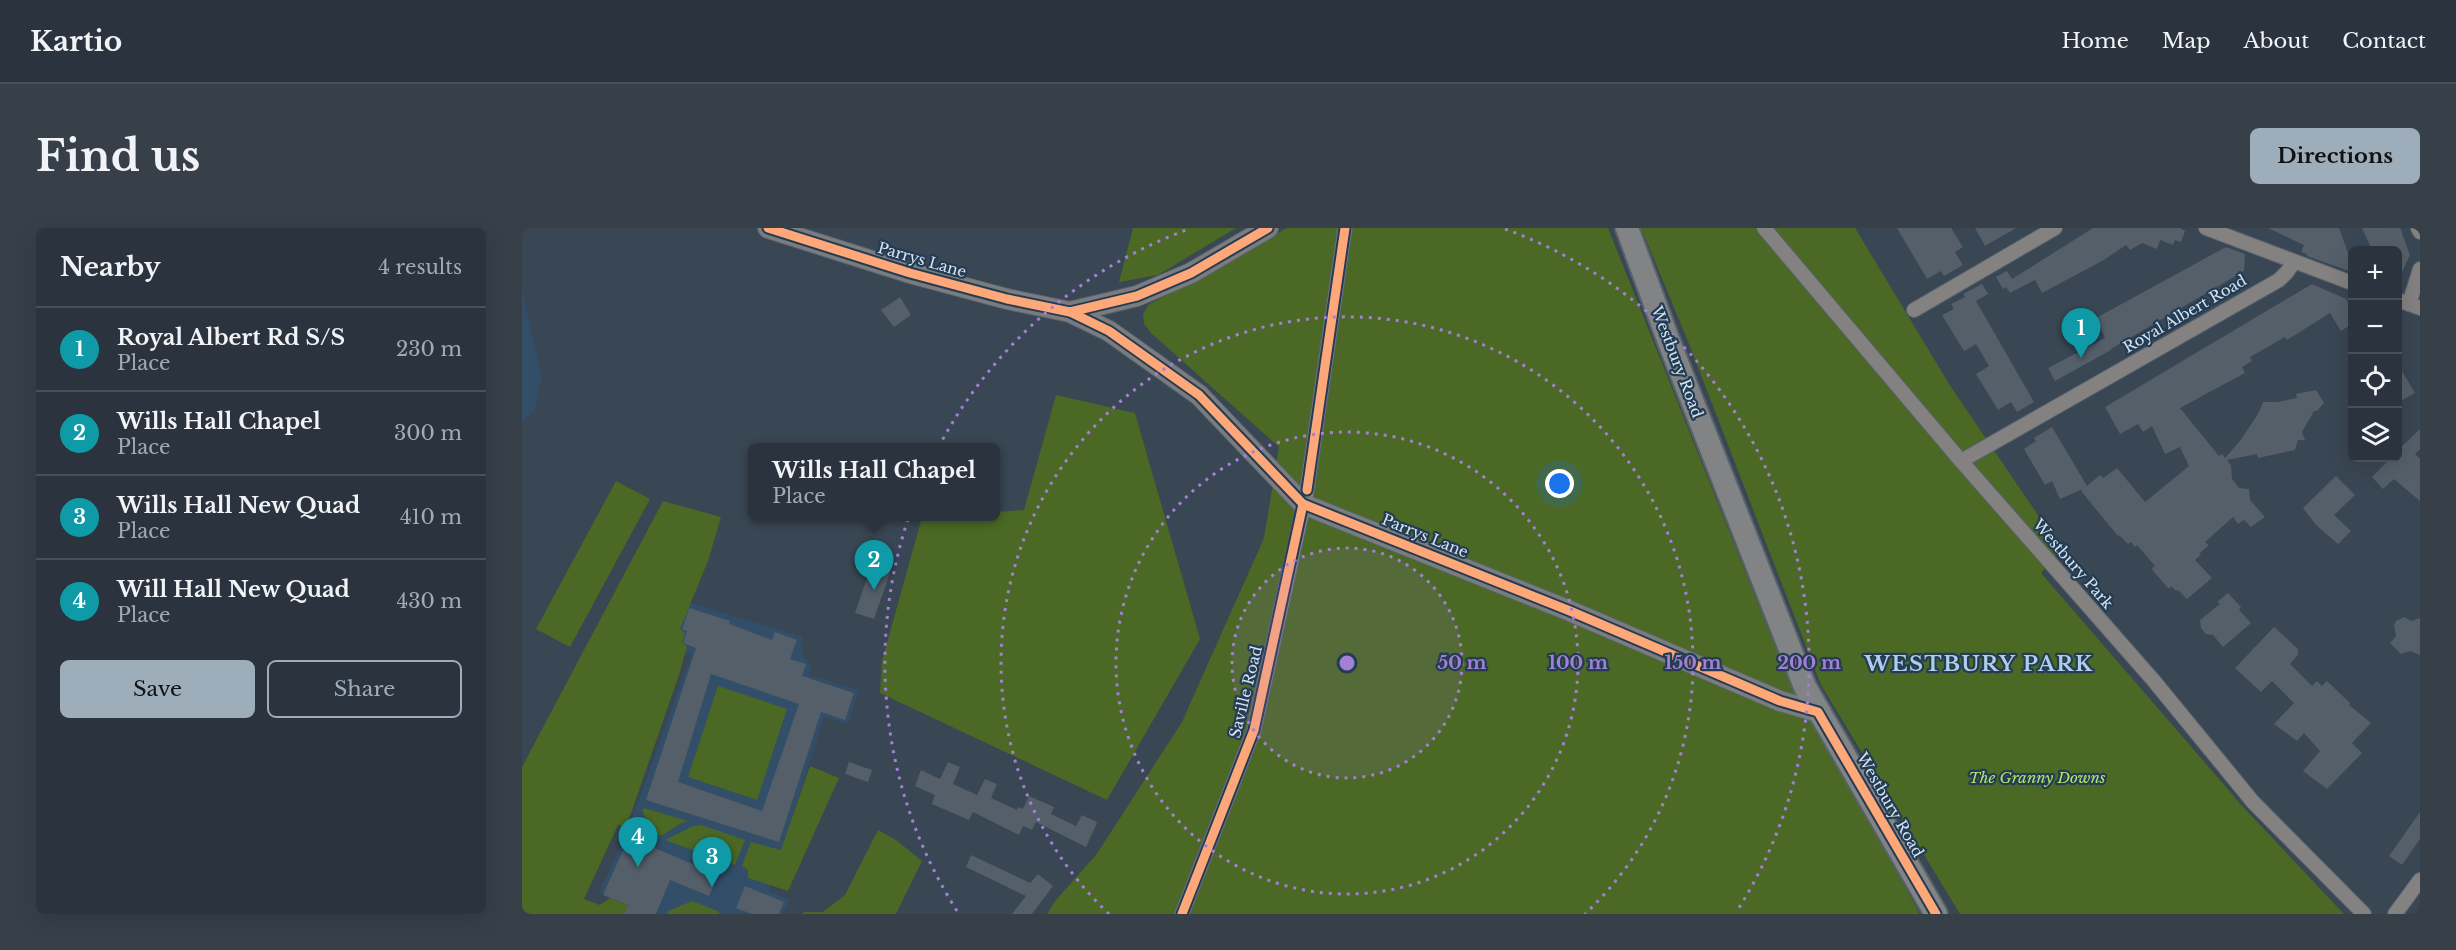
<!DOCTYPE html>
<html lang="en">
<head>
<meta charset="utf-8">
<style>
  :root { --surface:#2b343e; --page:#373f49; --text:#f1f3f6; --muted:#a6aab0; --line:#474f58; --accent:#9eadba }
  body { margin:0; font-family:"Libre Baskerville",serif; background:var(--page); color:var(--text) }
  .controls { position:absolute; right:18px; top:18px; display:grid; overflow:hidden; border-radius:9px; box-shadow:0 6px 24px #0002 }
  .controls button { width:54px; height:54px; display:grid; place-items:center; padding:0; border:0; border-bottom:2px solid var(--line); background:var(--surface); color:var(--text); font:30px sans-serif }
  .you { position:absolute; left:1038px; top:256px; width:21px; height:21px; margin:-15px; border:4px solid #fff; border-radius:50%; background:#1a73e8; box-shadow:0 0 0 9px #1a73e833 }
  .badge { display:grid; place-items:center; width:39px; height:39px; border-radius:50%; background:var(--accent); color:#fff; font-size:20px; font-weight:700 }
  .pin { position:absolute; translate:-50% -50px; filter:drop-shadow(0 2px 3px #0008) }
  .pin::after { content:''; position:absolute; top:32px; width:21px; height:18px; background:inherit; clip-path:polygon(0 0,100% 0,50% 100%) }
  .popup { position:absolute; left:226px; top:215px; width:252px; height:78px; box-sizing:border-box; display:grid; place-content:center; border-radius:9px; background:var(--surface); filter:drop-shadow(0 2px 4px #0005); font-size:20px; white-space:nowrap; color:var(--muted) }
  .popup b { font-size:22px; color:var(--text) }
  .popup::after { content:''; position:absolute; left:50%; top:100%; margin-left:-12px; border:12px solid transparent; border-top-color:var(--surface) }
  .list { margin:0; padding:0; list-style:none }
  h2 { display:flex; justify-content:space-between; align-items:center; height:78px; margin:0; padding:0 24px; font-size:26px }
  h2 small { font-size:20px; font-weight:400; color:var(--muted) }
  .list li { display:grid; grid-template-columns:39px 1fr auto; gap:18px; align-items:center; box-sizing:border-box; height:84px; padding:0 24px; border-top:2px solid var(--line) }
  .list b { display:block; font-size:22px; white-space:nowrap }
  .list p { margin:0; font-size:20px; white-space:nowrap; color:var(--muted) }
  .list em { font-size:20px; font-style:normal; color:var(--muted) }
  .actions { display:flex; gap:12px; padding:18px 24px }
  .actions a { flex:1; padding:14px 0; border:2px solid var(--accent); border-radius:9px; text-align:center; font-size:21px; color:var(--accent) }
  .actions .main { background:var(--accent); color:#111 }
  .icon { flex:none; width:33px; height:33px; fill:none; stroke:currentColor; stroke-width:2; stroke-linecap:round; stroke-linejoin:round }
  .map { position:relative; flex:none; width:1898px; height:686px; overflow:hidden; border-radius:9px }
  header { display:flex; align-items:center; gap:36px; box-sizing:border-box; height:84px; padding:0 30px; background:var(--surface); border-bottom:2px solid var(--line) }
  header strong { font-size:28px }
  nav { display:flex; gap:33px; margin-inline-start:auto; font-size:21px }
  .intro { display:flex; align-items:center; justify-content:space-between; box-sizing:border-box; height:144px; padding:0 36px }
  h1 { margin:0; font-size:42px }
  .button { padding:15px 27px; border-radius:9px; background:var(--accent); color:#111; font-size:21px; font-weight:700 }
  main { display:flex; gap:36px; padding:0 36px }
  aside { flex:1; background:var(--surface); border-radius:9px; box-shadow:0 6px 24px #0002 }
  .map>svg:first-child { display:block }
  .built { fill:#324e69 }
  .green { fill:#4b6824 }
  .building { fill:#545f69; fill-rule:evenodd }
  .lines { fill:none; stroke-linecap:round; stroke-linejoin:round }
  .minor-casing { stroke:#58626d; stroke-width:16 }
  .secondary-casing { stroke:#58626d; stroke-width:22 }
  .primary-casing { stroke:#58626d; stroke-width:26 }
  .minor { stroke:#848281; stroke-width:14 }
  .secondary { stroke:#7a7c7e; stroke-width:20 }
  .primary { stroke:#828385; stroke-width:22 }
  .cycleway-casing { stroke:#243c53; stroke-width:13 }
  .cycleway { stroke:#fea87a; stroke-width:9 }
  .ring { fill:none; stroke:#a47fd6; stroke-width:3; stroke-dasharray:3 6 }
  .labels { text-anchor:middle; stroke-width:4.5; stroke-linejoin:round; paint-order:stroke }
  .street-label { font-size:15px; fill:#d5e4f2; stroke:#243c53 }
  .park-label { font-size:15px; font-style:italic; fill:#b3e66e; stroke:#243c53 }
  .district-label { font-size:21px; font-weight:bold; letter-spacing:1.5px; fill:#b0cdea; stroke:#243c53 }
  .centre { fill:#a47fd6; stroke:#243c53; stroke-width:3 }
  .ring-label { font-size:18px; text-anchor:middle; font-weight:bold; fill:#a47fd6; stroke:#243c53; stroke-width:4.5; stroke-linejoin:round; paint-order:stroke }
</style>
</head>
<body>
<header>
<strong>Kartio</strong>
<nav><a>Home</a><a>Map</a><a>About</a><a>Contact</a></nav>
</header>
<div class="intro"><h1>Find us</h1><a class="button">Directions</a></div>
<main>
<aside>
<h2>Nearby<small>4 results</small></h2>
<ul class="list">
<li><span class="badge" style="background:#0f9aa8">1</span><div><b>Royal Albert Rd S/S</b><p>Place</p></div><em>230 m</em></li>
<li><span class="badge" style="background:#0f9aa8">2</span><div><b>Wills Hall Chapel</b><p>Place</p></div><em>300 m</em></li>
<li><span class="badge" style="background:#0f9aa8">3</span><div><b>Wills Hall New Quad</b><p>Place</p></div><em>410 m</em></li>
<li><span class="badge" style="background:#0f9aa8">4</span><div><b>Will Hall New Quad</b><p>Place</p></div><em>430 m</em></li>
</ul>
<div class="actions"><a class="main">Save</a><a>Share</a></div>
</aside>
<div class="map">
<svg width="1898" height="686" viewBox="0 0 1898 686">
  <rect width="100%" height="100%" fill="#394653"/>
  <!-- built -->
  <g class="built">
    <path d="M0,64L20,149L13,182L0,194Z"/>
    <path d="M162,373L281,409L279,416L281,424L283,430L289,436L287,447L337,462L326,496L302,489L247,663L268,672L261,686H102L106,677L77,665L105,604L169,427L147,420Z"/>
  </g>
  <!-- green -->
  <g class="green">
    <path d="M611,0H714L636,47L597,54Z"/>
    <path d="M765,0H1086L1259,433L1398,686H525L533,673L574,627L660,494L742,310L757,219L629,105L622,96L621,86L626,77Z"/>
    <path d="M1119,0H1333L1429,159L1539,321L1519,345L1723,581L1822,686H1438L1299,457L1165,111Z"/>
    <path d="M534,167L613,185L678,411L585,572L358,465L360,433L400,289L473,288L474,284L502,282Z"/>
    <path d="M94,253L128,271L48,419L14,401Z"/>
    <path d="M141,273L199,289L186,333L158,401L163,405L160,415L165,418L158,444L105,597H96L62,671L78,677L88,670L106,677L102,686H0V539Z"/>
    <path d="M196,458L265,481L235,572L166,549Z"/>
    <path d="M288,538L317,550L266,663L226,650V642L220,638L229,614L259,622Z"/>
    <path d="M122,580L166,593L159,595L139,608L130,605L120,582Z"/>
    <path d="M179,597L223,612L213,637L143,612L169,599Z"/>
    <path d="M356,602L374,612L400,633L374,686H280L282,684H301L323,667Z"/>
    <path d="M170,673L196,683L198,686H145L146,683Z"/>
  </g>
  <!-- building -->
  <g class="building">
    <path d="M1375,0H1429L1441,19L1433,24L1441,37L1422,48L1419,43L1405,51Z"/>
    <path d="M1453,0H1494L1463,18Z"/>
    <path d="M1571,0H1658L1663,3L1659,14L1653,12L1651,17L1638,12L1635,21L1620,15L1608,22L1604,17L1580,33L1520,65L1513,52L1488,65L1484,59L1481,61L1474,49L1485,43L1490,51Z"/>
    <path d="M1746,0H1817L1830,36L1827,43L1785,28V26L1779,24L1782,17Z"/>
    <path d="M1840,0H1878L1888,27L1875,55V22H1850Z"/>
    <path d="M1704,19L1723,26L1722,43L1589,121V122L1533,153L1526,140L1583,110L1574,90Z"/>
    <path d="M1460,56L1466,66L1454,73L1512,174L1495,184L1489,174L1476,182L1454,146L1467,138L1454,116L1442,123L1420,87L1432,81L1429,76L1443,69L1441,66Z"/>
    <path d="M1790,56L1824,71L1830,82V96L1819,103L1808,85L1765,112L1763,109L1728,129L1730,133L1720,139L1723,145L1658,180L1697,228L1700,226L1703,230L1718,213L1736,186L1741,174H1756L1775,170L1774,166L1794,162L1802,175L1795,183H1792L1780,204L1783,212H1776L1773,222L1736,230L1735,226L1705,232L1709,238L1710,251L1717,260L1727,261L1728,272L1743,289L1729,299L1722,292L1716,296L1711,289L1683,314L1687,317L1677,326L1679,327L1673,332L1690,350L1665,371L1656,362L1654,363L1649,358L1647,361L1632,344L1630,340L1633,338L1615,317L1613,319L1609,314L1606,316L1597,307L1596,308L1559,263L1561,261L1538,271L1530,253L1523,257L1502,221L1514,213L1512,210L1530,199L1565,258L1578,247L1581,250L1595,240L1623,274L1667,238L1658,219L1643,226L1630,198L1621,204L1616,196L1598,206L1583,179Z"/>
    <path d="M378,69L389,87L372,99L359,82Z"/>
    <path d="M1875,135L1893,165L1875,175Z"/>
    <path d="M1898,201V221L1893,226L1898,231V273L1872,251L1861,261L1850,249L1869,230H1875V223Z"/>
    <path d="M1814,248L1833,267L1812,287L1829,303L1816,316L1794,297L1781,280Z"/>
    <path d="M351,333L370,339L352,391L333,385Z"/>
    <path d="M1706,365L1719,379L1717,382L1729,395L1701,419L1691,407L1684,406L1679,400L1678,392L1698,376L1695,374Z"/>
    <path d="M167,380L208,393L207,396L250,412L253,404L275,412L268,431L284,436L280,448L332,465L323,492L299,484L257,614L124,572L174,420L161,415L165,403L160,402ZM189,446L277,476L240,583L156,554Z"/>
    <path d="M1882,389L1889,393L1898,390V427L1888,423L1879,426L1868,415L1874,408L1872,398L1874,393Z"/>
    <path d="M1752,399L1776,421V427L1768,436L1790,458L1795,453L1800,458L1805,453L1828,475L1827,477L1849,495L1830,515L1840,525L1805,561L1781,543L1798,523L1782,505L1775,513L1752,496L1772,475L1750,453L1739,464L1713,440Z"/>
    <path d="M327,534L350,542L346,554L323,546Z"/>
    <path d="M426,534L438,539L431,556L455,567L463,551L475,556L469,570L495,582L496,579L501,581L507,568L532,579L529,586L554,598L560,587L573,593L575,595L564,619L514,594L510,602L501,598L497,607L451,584L447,592L410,576L413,567L393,558L399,542L418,551Z"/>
    <path d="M1898,584V611L1880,637L1867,628Z"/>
    <path d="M107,609L196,647L187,668L148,652L134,686H102L106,677L81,667Z"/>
    <path d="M449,627L508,655L516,646L531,658L510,686H490L504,668L444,639Z"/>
    <path d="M223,658L262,674L257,686H230L214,680Z"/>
  </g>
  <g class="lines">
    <defs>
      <g id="minor">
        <path d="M1242,0L1439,233L1632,453L1731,574L1842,686"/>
        <path d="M1684,0L1830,55"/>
        <path d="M1896,0L1898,4"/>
        <path d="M1876,72L1898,80"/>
        <path d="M1887,76L1898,41"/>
        <path d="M1392,82L1533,0"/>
        <path d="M1439,233L1757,52L1765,44L1772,34"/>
        <path d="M660,686L732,502L785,262L823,0"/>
        <path d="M1873,686L1898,652"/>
      </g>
      <g id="secondary">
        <path d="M246,0L388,45L485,71L548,84L587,103L677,167L781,276L1048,383L1258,473L1296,484"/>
        <path d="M548,84L615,68L669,45L746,0"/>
      </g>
      <path id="primary" d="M1105,0L1147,114L1283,459L1414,686"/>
    </defs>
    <!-- minor casing -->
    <use href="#minor" class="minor-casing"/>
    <!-- secondary casing -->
    <use href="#secondary" class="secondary-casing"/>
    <!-- primary casing -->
    <use href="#primary" class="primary-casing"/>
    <!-- minor -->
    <use href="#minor" class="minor"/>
    <!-- secondary -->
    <use href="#secondary" class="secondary"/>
    <!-- primary -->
    <use href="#primary" class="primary"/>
    <defs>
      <g id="cycleway">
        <path d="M246,0L388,45L485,71L548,84L587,103L677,167L781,276L1048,383L1258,473L1296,484L1414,686"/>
        <path d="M548,84L615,68L669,45L746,0"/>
        <path d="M785,262L823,0"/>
        <path d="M660,686L732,502L781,276"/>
      </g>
    </defs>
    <!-- cycleway casing -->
    <use href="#cycleway" class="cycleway-casing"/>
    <!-- cycleway -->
    <use href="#cycleway" class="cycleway"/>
  </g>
  <!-- distance rings -->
  <circle cx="825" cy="435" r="115" fill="#a47fd6" fill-opacity=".12"/>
  <g class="ring">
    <circle cx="825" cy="435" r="115"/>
    <circle cx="825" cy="435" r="231"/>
    <path d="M587 686A346 346 0 1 1 1063 686"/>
    <path d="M435 683A462 462 0 0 1 667 1M983 1A462 462 0 0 1 1215 683"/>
  </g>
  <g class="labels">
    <!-- street labels -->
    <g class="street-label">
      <text transform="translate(400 32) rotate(16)" y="5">Parrys Lane</text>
      <text transform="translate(1663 86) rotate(-30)" y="5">Royal Albert Road</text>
      <text transform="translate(1155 134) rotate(69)" y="5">Westbury Road</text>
      <text transform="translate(903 308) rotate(22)" y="5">Parrys Lane</text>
      <text transform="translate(1551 336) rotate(49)" y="5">Westbury Park</text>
      <text transform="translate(724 464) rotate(-76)" y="5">Saville Road</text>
      <text transform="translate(1368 577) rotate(60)" y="5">Westbury Road</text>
    </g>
    <!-- park labels -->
    <g class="park-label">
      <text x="1515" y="555">The Granny Downs</text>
    </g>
    <!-- district labels -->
    <g class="district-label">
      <text x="1457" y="443">WESTBURY PARK</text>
    </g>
  </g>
  <circle cx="825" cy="435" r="9" class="centre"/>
  <g class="ring-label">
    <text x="940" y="441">50 m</text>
    <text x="1056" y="441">100 m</text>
    <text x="1171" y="441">150 m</text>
    <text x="1287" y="441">200 m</text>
  </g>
</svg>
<div class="controls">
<button>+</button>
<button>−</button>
<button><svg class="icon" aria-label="locate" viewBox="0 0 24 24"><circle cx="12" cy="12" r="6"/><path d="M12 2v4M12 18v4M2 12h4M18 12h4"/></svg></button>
<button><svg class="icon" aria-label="layers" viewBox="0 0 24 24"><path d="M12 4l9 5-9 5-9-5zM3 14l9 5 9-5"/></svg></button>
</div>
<div class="you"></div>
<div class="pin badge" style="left:1559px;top:130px;background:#0f9aa8">1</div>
<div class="pin badge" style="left:352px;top:362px;background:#0f9aa8">2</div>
<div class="popup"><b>Wills Hall Chapel</b>Place</div>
<div class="pin badge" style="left:190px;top:659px;background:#0f9aa8">3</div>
<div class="pin badge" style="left:116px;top:639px;background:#0f9aa8">4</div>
</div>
</main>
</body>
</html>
